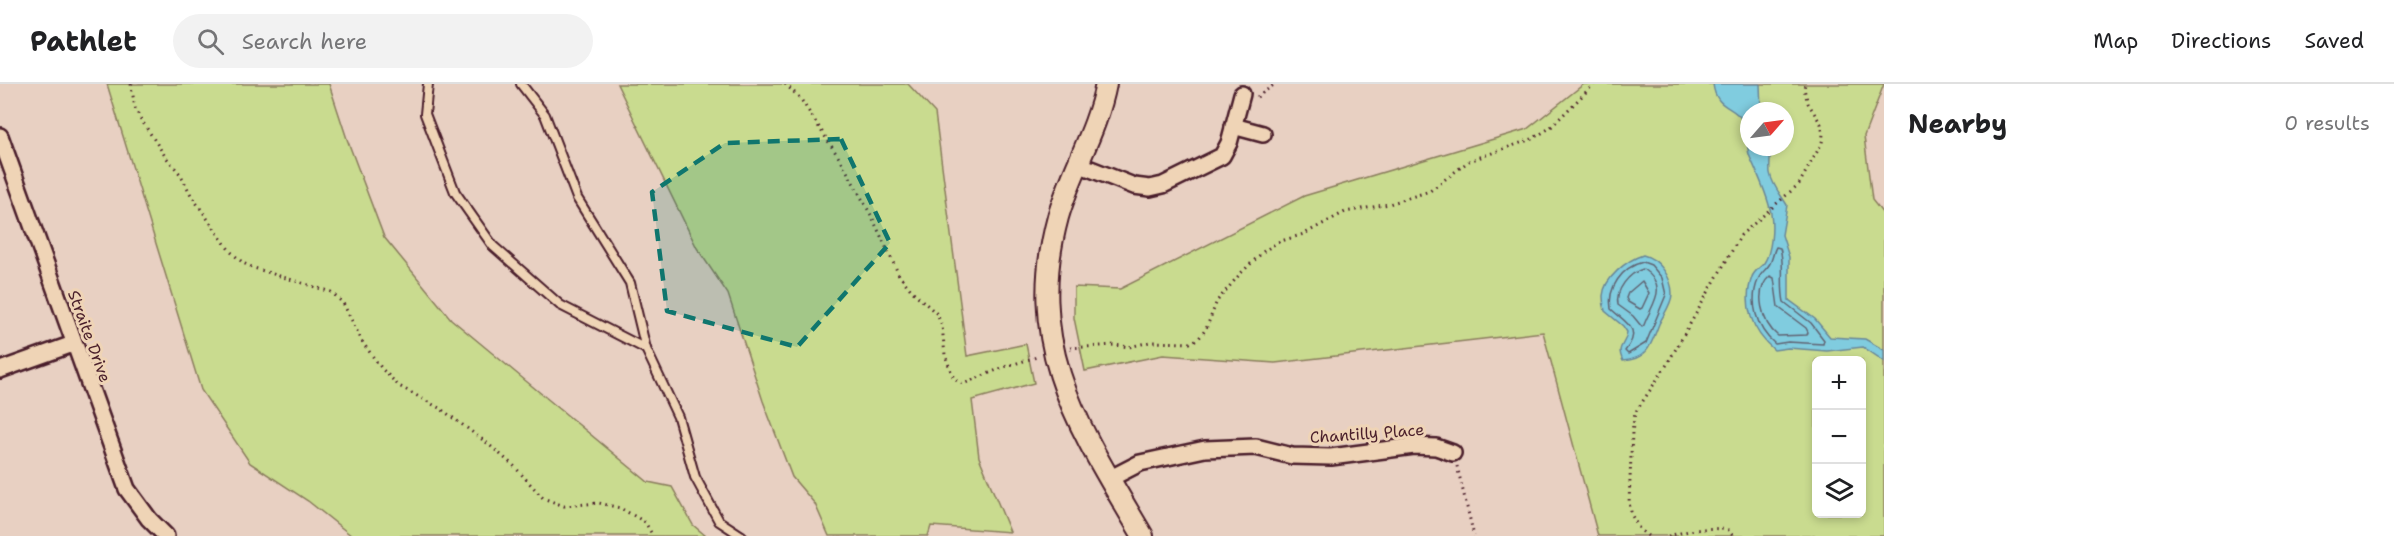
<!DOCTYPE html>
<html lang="en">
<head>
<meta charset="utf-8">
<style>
  :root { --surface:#fff; --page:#f2f2f2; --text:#202124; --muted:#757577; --line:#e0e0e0 }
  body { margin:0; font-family:"Shantell Sans",sans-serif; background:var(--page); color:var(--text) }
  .controls { position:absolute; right:18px; bottom:18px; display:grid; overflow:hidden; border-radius:9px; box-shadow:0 3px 9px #0003 }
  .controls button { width:54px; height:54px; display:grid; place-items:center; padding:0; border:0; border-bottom:2px solid var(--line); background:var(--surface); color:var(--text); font:30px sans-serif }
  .compass { position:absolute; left:1740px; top:18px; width:54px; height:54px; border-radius:50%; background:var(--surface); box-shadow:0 3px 9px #0003; rotate:62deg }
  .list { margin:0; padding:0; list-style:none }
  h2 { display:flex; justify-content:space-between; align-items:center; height:78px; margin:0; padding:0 24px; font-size:26px }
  h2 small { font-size:20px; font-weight:400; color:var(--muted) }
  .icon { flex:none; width:33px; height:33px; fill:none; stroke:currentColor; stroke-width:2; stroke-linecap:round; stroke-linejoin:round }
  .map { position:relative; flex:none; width:1884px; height:452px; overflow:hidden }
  header { display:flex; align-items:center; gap:36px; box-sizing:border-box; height:84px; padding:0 30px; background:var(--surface); border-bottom:2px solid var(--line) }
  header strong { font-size:28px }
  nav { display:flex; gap:33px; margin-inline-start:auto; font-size:21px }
  .search { width:420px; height:54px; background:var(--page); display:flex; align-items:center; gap:15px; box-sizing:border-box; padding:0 21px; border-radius:33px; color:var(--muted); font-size:22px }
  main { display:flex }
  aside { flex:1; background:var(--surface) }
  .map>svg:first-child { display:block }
  .green { fill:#c9db8f; stroke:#8a7d5d; stroke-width:1.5; fill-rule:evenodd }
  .water { fill:#80ccdf; stroke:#6a8797; stroke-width:1.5 }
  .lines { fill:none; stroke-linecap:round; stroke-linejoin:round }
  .shore { stroke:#606473; stroke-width:1.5 }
  .service-casing { stroke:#4a1f2b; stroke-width:12 }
  .minor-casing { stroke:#4a1f2b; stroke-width:20 }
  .tertiary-casing { stroke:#4a1f2b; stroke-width:24 }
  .path { stroke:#4a1f2b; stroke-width:3; stroke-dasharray:1.5 4.5; stroke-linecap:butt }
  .service { stroke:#efd4b6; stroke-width:8 }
  .minor { stroke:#efd4b6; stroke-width:15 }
  .tertiary { stroke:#efd4b6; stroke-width:20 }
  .marked { fill:#0f766e; fill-opacity:0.2; stroke:#0f766e; stroke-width:4.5; stroke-dasharray:12 8; stroke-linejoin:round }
  .labels { text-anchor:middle; stroke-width:6; stroke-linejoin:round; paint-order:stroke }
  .street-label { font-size:16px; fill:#4a1f2b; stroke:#efd4b6 }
</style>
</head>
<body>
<header>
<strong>Pathlet</strong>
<div class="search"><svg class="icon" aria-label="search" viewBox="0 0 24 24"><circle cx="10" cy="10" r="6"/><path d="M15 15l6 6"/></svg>Search here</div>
<nav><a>Map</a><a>Directions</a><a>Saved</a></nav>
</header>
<main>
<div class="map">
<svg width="1884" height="452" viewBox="0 0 1884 452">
  <rect width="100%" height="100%" fill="#e8d0c2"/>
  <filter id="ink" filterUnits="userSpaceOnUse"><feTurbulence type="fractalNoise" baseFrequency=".0167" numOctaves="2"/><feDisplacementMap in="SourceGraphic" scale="12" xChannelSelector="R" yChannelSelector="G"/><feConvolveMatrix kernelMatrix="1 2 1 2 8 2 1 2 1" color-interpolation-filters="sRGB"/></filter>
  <g filter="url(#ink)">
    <!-- green -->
    <g class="green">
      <path d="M107,0H329L347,55L384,153L451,235L648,398L672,403L693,441L706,452H352L308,417L250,379L201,306Z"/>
      <path d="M617,0H908L935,29L967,272L1026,260L1034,299L972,316L979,373L1010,448L931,442L928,452H829L815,420L792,393L763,317L728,210L697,164Z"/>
      <path d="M1584,0H1884L1864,52L1872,116L1884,131V452H1598L1543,248L1275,279L1163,271L1085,287L1074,234V203L1120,205L1304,112L1527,45ZM1749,27H1785V63H1749ZM1816,276H1862V430H1816Z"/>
    </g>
    <!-- water -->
    <g class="water">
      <path d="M1713,0H1760L1761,27H1749V63H1770C1771,72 1769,81 1770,89C1772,101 1781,111 1787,121L1782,151L1789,173V216L1815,235L1830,253L1865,255L1884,266V277L1863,263L1827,267L1788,264L1774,266C1752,247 1742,221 1752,193C1754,187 1760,184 1764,179C1772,167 1773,143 1771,129C1767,109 1758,91 1750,73C1745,62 1750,49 1743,37C1734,21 1716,26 1713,0Z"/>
      <path d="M1643,171C1659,175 1672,193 1672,210C1672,220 1663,231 1659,240C1651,260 1649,275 1623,277C1615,260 1626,263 1627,248L1623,242L1605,227C1604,223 1603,217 1603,212C1604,194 1627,176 1643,171Z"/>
    </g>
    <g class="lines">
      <!-- shore -->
      <g class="shore">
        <path d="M1776,163L1780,164C1785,181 1780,200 1784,218L1811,239L1824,256L1823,260L1788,258L1775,260C1756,244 1749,218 1758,196C1760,189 1766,186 1769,181C1773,175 1773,168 1776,163Z"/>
        <path d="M1643,178L1651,181L1662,194L1666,211L1646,259L1628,270L1625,267C1643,245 1626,239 1611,225C1607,204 1622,183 1643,178Z"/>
        <path d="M1643,185C1670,203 1652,219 1644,241L1642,243L1633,232L1618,221C1615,206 1629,189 1643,185Z"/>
        <path d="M1770,192L1774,194L1778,223L1806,244L1808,248L1807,251L1778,252C1762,239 1753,207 1770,192Z"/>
        <path d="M1642,197L1649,209L1642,224L1640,225L1628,218L1626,214L1628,209Z"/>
      </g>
      <defs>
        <g id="service">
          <path d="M428,0L425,30L455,108L493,162L560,221L646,265L630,199L577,114L545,31L521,0"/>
          <path d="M646,265L678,333L695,393L719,437L742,452"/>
        </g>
        <g id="minor">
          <path d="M1233,42L1263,50"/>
          <path d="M0,52L127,405L149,435L166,452"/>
          <path d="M1078,80L1134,102L1150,104L1163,101L1222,72L1229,59L1242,10"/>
          <path d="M0,286L73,260"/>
          <path d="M1109,395L1140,379L1205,365L1256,363L1292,372L1331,373L1414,362L1436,363L1453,369"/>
        </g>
        <path id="tertiary" d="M1106,0C1097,47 1071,87 1058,133C1023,263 1080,345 1143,452"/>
      </defs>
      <!-- service casing -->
      <use href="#service" class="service-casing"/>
      <!-- minor casing -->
      <use href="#minor" class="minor-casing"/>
      <!-- tertiary casing -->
      <use href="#tertiary" class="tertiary-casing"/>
      <!-- path -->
      <g class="path">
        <path d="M131,0L135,24L140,34L165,72L181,91L191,111L230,167L243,179L254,184L331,208L343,219L363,259L382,285L399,302L441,325L487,359L514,382L543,414L564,422L599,419L620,424L645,438L653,452"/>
        <path d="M785,0L800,14L843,80L872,133L899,191L912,207L937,230L942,242L945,271L954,295L963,300L1004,283L1037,273"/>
        <path d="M1257,13L1275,0"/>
        <path d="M1070,264L1115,261L1129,263L1150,258L1190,259L1199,254L1206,245L1217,217L1240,190L1264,167L1278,158L1304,150L1345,128L1389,120L1430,107L1469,77L1532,55L1550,44L1594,0"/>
        <path d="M1457,382L1474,452"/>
        <path d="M1648,452L1640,446L1632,432L1629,419L1632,348L1635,329L1666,282L1741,151L1799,100L1822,59L1823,50L1821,40L1808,19L1804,5L1805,0"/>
        <path d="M1668,452C1688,447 1707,442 1728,446L1733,452"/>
      </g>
      <!-- service -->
      <use href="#service" class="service"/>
      <!-- minor -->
      <use href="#minor" class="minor"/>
      <!-- tertiary -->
      <use href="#tertiary" class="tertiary"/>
    </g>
  </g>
  <!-- marked area -->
  <path class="marked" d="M841,55L890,159L797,263L667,227L652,108L725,59Z"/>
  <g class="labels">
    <!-- street labels -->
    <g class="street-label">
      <text transform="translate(90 252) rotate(70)" y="6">Straite Drive</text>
      <text transform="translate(1367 349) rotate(-4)" y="6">Chantilly Place</text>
    </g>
  </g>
</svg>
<div class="controls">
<button>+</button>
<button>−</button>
<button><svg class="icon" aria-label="layers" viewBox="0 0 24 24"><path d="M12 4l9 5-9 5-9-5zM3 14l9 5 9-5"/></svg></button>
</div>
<svg class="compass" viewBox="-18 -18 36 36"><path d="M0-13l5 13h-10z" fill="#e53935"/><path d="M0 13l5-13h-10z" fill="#757577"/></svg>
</div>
<aside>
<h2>Nearby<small>0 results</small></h2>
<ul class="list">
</ul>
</aside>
</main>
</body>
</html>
